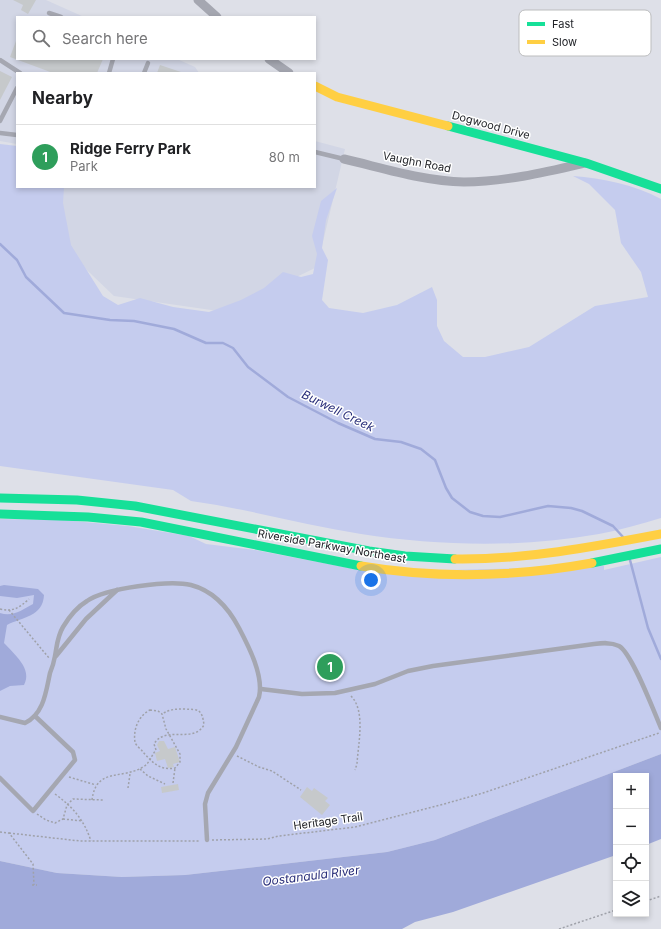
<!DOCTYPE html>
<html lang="en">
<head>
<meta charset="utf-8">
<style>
  :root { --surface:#fff; --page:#f6f6f6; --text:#202124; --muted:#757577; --line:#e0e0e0; --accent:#2563eb }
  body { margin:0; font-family:Inter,sans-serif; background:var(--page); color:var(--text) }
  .controls { position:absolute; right:12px; bottom:12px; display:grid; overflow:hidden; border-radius:0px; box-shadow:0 2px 6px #0003 }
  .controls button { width:36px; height:36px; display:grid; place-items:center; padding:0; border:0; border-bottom:1px solid var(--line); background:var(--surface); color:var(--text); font:20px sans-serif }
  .you { position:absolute; left:371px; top:580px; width:14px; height:14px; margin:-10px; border:3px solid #fff; border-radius:50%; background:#1a73e8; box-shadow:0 0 0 6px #1a73e833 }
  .badge { display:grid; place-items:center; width:26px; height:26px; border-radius:50%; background:var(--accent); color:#fff; font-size:13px; font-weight:700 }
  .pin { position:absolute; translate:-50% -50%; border:2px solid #fff; box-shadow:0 1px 4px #0006 }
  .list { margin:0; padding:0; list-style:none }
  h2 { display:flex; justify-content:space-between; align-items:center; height:52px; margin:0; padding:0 16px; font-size:17px }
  h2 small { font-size:13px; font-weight:400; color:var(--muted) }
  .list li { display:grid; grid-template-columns:26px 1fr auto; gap:12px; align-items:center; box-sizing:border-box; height:64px; padding:0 16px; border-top:1px solid var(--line) }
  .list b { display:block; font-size:15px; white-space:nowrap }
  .list p { margin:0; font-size:13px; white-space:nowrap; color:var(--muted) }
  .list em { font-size:13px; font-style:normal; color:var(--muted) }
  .icon { flex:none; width:22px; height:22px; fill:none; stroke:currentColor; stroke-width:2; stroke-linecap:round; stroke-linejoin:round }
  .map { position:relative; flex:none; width:661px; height:929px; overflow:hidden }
  .search { position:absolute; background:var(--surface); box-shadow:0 2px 6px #0003; left:16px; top:16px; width:300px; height:44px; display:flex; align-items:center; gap:10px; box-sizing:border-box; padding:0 14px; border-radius:0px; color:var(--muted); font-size:15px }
  .panel { position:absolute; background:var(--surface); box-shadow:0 2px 6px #0003; left:16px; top:72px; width:300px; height:116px; border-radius:0px }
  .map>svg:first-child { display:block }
  .built { fill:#d2d6e5 }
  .green { fill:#c5ccee }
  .water { fill:#a0aada }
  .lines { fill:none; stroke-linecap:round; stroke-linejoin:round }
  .stream { stroke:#a0aada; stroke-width:2.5 }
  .building { fill:#c6c9cb }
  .path { stroke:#9fa1a9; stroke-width:1.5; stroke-dasharray:2 2; stroke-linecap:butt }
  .lane { stroke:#a5a7b1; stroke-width:4.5 }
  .street { stroke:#a5a7b1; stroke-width:9 }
  .fast { stroke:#16e098; stroke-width:9 }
  .slow { stroke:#ffcf43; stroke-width:9 }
  .labels { text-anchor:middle; stroke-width:3; stroke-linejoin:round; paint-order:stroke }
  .street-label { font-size:11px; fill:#212328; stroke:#fff }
  .water-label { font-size:12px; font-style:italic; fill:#282d79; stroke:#fff }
  .key { fill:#fff; stroke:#bcbdbe; stroke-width:1 }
  .key-label { font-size:11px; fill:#212328 }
</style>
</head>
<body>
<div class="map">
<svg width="661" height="929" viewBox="0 0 661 929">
  <rect width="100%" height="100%" fill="#dee0e8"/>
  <!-- built -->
  <g class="built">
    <path d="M0,0H46L84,17H17V59H177L195,67L199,73H17V144L0,141Z"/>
    <path d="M315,141L345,149L317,267L225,312L114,296L67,251L61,187H315Z"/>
  </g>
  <!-- green -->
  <g class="green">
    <path d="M0,144L17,146V187H64L63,203L71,245L103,296L118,305L140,298L173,307L209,312L241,300L264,288L283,272L301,277L313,274L317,254L312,236L321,201L337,188L326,220L322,248L328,260L322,300L329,308L363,313L397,305L432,287L437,300V326L444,341L463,357H485L529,347L595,306L648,297L641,272L621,243L615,210L589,184L573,176C602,178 635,185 661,199V518C641,524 620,530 599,534C521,548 439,546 361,534C304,525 248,509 191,501L173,490L0,466Z"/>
    <path d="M0,519L62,520L128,526L189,536L206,544L255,550L370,572L604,566V570L661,557V754L435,840L387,852L185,875L122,877L57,873L0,861Z"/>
  </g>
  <!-- water -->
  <g class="water">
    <path d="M4,585L38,589L44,595C43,617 22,617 7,625L4,643C14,654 33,669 24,685L10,686L0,691V613C13,617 22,610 33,604L34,595L17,598L0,596V586Z"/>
    <path d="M661,754V839L646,845V776H616V855L453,912L415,922L402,929H0V861L57,873L122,877L185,875L387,852L435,840Z"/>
  </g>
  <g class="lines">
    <!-- stream -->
    <g class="stream">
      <path d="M0,244L17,260L26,277L64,313L110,320L134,321L174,329L206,343H223L233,348L248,367L288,397L338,423L375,439L401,442L421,449L435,460L446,488L452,498L470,512L483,516L500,517L548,506L571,508L582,511L613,526L623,537"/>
      <path d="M630,560L648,628L661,659"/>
    </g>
  </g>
  <!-- building -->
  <g class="building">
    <path d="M13,0H36L28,14L21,10L23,5Z"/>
    <path d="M16,41L17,59H103L97,73H53L10,57Z"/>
    <path d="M160,65L181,72V73H157Z"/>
    <path d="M0,71L12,77L0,100Z"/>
    <path d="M159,741H164L168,749L175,747L180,762L173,764L174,767L168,768L165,759L157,761L155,753L160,751L157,745Z"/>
    <path d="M178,784L179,790L162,793L161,787Z"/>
    <path d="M307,787L312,791L314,788L328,798L325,801L330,805L322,815L300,797Z"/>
  </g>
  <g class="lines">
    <!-- path -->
    <g class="path">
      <path d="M0,609C13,612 19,608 29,599"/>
      <path d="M9,610L49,658"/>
      <path d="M351,696C366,711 358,744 357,764L355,770"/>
      <path d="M150,710L158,711L162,714L166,729L180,754V762L175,768C160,771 152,762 143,752C141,749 136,746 135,742C133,730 138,716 150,710Z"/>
      <path d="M237,756L259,767L272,771L301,790"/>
      <path d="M140,769L148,776L165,784"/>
      <path d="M69,777L96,785"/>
      <path d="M173,783L175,768"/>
      <path d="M128,788L130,774"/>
      <path d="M55,794C73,807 84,820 91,841"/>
      <path d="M92,800C96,767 122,780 143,767C150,763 151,756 156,750L154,744C165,725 193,744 204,725C202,708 198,710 185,709C176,709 170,709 162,714"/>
      <path d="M37,814L46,820L55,823L63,819L67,805L73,799L103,800"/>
      <path d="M63,819L83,821"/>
      <path d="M0,832L9,833L33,864L34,885"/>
      <path d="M9,833L80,841H200"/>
      <path d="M212,840L267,839L279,836L355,827L444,804L483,793L659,733"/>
      <path d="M32,885H37"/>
      <path d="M646,901L661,896"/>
      <path d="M559,929L616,910"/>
    </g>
    <!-- lane -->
    <g class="lane">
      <path d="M49,13L61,17"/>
      <path d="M0,60L20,73"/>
      <path d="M109,73L113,59"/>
      <path d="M144,73L148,63"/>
      <path d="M0,121L17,88"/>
      <path d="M0,133L17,135"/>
      <path d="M315,152L344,159"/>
      <path d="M56,656L86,619L117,590"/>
      <path d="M261,689L302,694L335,693L375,684L408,671L433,666L594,644C602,643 611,642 619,646C632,653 654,712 661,728"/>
      <path d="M0,717L25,723C44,714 46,691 50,673C52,668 54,662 55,656C57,646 57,637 63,627C69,617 77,607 87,601C106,588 169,580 191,585C214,591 229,609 239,628C249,647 264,676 259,697L236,747L208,793L205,804L207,840"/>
      <path d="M0,778L33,811L75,760L73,752L35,716"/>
    </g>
    <!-- street -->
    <g class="street">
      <path d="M198,0L217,17"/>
      <path d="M269,59L289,73"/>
      <path d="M344,159C383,168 423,181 464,182C504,182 546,172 585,163"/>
    </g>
    <!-- fast -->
    <g class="fast">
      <path d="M448,126L586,163L661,189"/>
      <path d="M0,498L77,500L135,506L369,551L405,556L455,559"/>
      <path d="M0,514L88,517L141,522L361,566"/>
      <path d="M592,563L661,549"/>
    </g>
    <!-- slow -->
    <g class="slow">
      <path d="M315,86L337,97L448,126"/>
      <path d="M455,559C524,560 593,547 661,534"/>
      <path d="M361,566C438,579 515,577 592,563"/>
    </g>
  </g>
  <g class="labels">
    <!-- street labels -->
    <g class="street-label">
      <text transform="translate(491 125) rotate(15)" y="4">Dogwood Drive</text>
      <text transform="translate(417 162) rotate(11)" y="4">Vaughn Road</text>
      <text transform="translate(332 546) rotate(10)" y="4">Riverside Parkway Northeast</text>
      <text transform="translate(328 821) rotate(-8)" y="4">Heritage Trail</text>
    </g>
    <!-- water labels -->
    <g class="water-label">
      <text transform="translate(338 411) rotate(26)" y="4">Burwell Creek</text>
      <text transform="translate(311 876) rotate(-7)" y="4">Oostanaula River</text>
    </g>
  </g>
  <!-- legend -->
  <rect x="519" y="10" width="132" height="46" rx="6" class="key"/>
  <rect x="527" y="22" width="18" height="4" fill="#16e098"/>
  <rect x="527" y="40" width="18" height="4" fill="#ffcf43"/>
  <g class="key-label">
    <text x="552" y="28">Fast</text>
    <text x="552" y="46">Slow</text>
  </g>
</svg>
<div class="controls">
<button>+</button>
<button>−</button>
<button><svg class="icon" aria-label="locate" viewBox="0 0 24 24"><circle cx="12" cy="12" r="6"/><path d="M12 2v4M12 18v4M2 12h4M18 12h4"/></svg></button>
<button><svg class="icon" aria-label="layers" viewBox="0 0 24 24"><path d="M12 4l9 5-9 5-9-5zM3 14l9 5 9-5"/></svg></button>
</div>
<div class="you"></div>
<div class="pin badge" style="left:330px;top:667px;background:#2e9e5b">1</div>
<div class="search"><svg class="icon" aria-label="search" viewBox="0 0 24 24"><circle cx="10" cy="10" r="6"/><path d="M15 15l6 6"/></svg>Search here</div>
<section class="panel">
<h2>Nearby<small></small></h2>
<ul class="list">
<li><span class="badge" style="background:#2e9e5b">1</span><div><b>Ridge Ferry Park</b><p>Park</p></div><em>80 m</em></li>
</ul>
</section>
</div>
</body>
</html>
